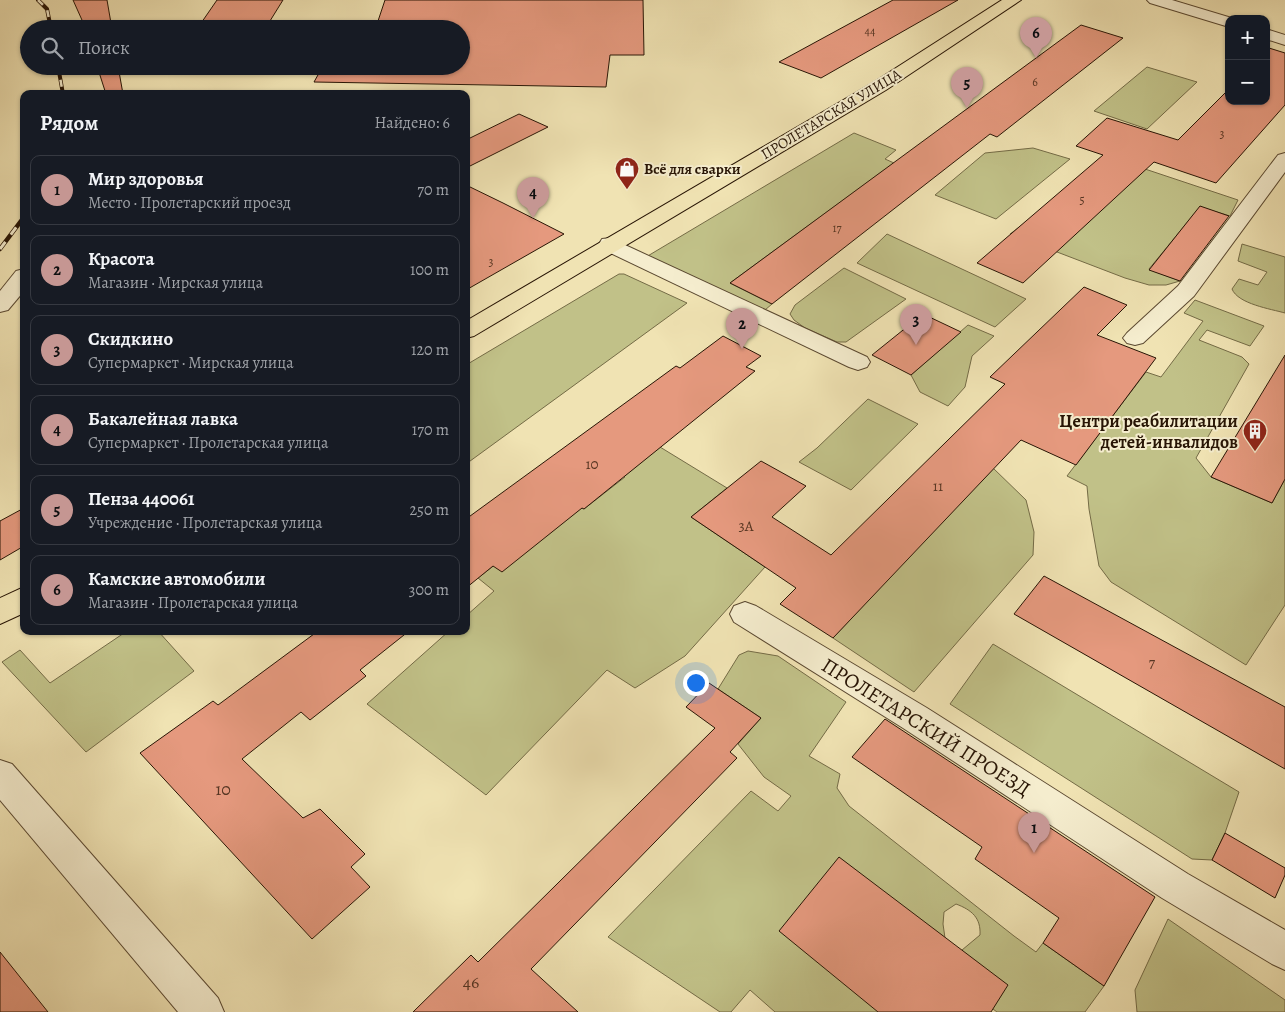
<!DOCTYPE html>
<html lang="ru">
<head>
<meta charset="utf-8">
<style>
  :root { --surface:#171b24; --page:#20242c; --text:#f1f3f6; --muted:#9ea1a6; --line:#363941; --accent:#c59692 }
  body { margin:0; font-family:Alegreya,serif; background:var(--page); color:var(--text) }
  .controls { position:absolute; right:15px; top:15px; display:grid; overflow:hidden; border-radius:10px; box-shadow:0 1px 4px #0004 }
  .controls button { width:45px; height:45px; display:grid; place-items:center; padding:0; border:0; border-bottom:1px solid var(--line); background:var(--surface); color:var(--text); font:25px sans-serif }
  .you { position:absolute; left:695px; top:682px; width:18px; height:18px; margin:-12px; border:4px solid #fff; border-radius:50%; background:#1a73e8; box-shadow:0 0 0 8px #1a73e833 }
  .badge { display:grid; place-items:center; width:32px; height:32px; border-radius:50%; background:var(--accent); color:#111; font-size:16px; font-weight:700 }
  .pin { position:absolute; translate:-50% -41px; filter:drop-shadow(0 1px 2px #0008) }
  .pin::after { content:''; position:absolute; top:26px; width:18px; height:15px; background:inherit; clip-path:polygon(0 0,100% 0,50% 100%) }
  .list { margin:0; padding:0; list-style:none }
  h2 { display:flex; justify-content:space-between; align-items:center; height:65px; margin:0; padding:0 20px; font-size:21px }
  h2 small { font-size:16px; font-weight:400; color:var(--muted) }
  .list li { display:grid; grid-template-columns:32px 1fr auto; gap:15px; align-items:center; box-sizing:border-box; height:70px; margin:0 10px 10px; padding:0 10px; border:1px solid var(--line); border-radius:10px }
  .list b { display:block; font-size:19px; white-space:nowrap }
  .list p { margin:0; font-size:16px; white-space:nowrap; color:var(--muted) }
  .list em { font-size:16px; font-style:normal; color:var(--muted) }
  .icon { flex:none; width:28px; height:28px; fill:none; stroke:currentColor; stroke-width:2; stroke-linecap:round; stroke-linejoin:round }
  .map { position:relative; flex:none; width:1285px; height:1012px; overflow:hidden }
  .search { position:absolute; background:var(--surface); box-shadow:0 1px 4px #0004; left:20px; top:20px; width:450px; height:55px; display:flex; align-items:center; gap:12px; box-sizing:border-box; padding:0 18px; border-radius:28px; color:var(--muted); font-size:19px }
  .panel { position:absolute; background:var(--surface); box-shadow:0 1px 4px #0004; left:20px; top:90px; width:450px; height:545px; border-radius:10px }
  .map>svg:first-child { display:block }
  .green { fill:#c1c188; stroke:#746b46 }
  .building { fill:#e5997e; stroke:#281505 }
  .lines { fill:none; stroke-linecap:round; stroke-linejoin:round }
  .minor-casing { stroke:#5a4830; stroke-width:2 }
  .major-casing { stroke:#281505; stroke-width:2 }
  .minor { fill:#f5edce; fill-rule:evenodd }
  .major { fill:#f0e3b3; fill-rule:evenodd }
  .rail-far1-casing { stroke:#281505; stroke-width:4 }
  .rail-casing { stroke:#281505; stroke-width:4.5 }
  .rail-far1 { stroke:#f5edce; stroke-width:2.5; stroke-dasharray:7; stroke-linecap:butt }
  .rail { stroke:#f5edce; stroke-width:3; stroke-dasharray:9; stroke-linecap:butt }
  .labels { text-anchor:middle; stroke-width:4; stroke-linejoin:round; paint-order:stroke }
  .far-number-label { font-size:12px; fill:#573623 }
  .far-street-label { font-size:15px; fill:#281505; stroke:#f5edce }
  .far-poi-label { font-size:15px; font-weight:bold; fill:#281505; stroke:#f5edce; text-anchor:start }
  .number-label { font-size:15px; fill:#573623 }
  .poi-label { font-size:18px; font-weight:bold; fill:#281505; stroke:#f5edce; text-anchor:end }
  .near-number-label { font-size:18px; fill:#573623 }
  .near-street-label { font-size:21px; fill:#281505; stroke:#f5edce }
</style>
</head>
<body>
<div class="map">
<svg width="1285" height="1012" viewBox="0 0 1285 1012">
  <rect width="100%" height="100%" fill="#f0e3b3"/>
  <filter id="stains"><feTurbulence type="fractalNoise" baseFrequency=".004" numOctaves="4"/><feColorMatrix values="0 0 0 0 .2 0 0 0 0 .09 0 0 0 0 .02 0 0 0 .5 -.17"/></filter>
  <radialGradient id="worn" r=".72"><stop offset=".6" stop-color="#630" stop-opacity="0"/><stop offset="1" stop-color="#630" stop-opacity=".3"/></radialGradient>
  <!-- green -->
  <g class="green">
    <path d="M1147,67L1197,82L1147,129L1094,111Z"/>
    <path d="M854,133L896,150L885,159L894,163L730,283L772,304L765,310L646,257Z"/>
    <path d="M1033,148L1070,159L996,219L935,195L985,153Z"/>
    <path d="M1127,163L1238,200L1230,216L1200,207L1149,269L1180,281L1166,285H1149L1125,278L1010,234L1026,222Z"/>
    <path d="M887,234L1026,299L995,327L857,263Z"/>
    <path d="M1242,244L1285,257V313C1271,309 1238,304 1232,289L1239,279L1258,285L1267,272L1238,261Z"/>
    <path d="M844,268L906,299L846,342H837L805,328L794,320L790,314L795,305Z"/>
    <path d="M619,274H624L687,303L466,464V365Z"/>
    <path d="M1195,300L1264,326L1250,346L1207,330L1199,340L1242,357L1249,364L1196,458L1211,477L1272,503L1285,479V605L1246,665L1111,582L1099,566L1089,509L1087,486L1067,476L1146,372L1161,377L1203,321L1184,313Z"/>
    <path d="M968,325L994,336L972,356L965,387L948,406L920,392L911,375Z"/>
    <path d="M868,399L918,424L851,490L799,462L817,448Z"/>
    <path d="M660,447L727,488L691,517L765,567L685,656L635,688L607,670L486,795L367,704L449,631H466V616L494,591L478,578L574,503L584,509L625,477L616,471Z"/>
    <path d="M993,468L1026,500L1034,532L1033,555L914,692L833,638Z"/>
    <path d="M127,631H158L194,671L86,752L2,662L20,650L50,683Z"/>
    <path d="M993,644L1239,792L1225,833L1212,860L1192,859L950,704Z"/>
    <path d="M748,651L778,656L846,702L809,756L840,774L837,788L849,806L1014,936L1036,952L1043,943L1104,986L1085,1012H997L993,1009L962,950L980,935C981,918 972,910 956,904L944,912L943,924L945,938L878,1012H775L750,990L731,1012H720L608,937L751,791L778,811L791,796L764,777L738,744L761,718L718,689L739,655Z"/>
    <path d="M1168,919L1285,1000V1012H1137L1135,990Z"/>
  </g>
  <!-- building -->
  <g class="building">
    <path d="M73,0H107L112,29H86Z"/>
    <path d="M217,0H283L265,29H197Z"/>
    <path d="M385,0H643L644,55H610L606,87L314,82L323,66H461V29H342L343,27H376Z"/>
    <path d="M893,0H958L821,78L779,62Z"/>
    <path d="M1081,25L1123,38L997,137L990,134L772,304L730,283Z"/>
    <path d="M1269,48L1285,53V105L1216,183L1154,162L1023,283L977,263L1103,155L1076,146L1107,118L1178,140L1229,89V101H1266V51Z"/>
    <path d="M97,66H118L123,94H106Z"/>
    <path d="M519,114L548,127L466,168V140Z"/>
    <path d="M466,185L503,203L564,234L466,290Z"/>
    <path d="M1200,206L1229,216L1180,281L1149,270Z"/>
    <path d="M1084,287L1127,305L1097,335L1156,358L1076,465L1021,440L833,638L780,604L796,588L691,517L761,461L806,486L772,517L831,555L1005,384L990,377Z"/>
    <path d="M923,314L961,332L911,375L872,355Z"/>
    <path d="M723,336L761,356L746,367L755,371L584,509L582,508L502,572L493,566L466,588V519L676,366L680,368Z"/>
    <path d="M1285,355V479L1272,503L1211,477Z"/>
    <path d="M24,508V546L0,560V521Z"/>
    <path d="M1044,576L1285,707V769L1014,614Z"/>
    <path d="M318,631H409L360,670L366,676L310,720L301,712L242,759L303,818L320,809L365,854L351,867L370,887L312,939L140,753L213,701L218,705Z"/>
    <path d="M709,683L761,718L730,752L737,758L531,969L578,1012H413L471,955L478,962L715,728L686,707Z"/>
    <path d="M885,719L1155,897L1104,986L1043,943L1059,918L975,859L982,847L852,757Z"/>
    <path d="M1225,833L1285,868V875L1275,898L1212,860Z"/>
    <path d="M839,857L1008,985L991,1012H878L779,931Z"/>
    <path d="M0,952L48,1012H0Z"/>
  </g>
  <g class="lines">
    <defs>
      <g id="minor">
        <path d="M1147,0H1172L1235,19H1229V27L1150,3Z"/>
        <path d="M1266,29L1285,35V45L1266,39Z"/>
        <path d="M1285,153V172L1194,296L1143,343L1135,345L1127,343L1123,338L1127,333L1178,286L1278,155Z"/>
        <path d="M610,238L867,357L870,362L867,367L858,370L849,367L602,249L599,244L602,239Z"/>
        <path d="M24,269V291L8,310L0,312V291L16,271Z"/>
        <path d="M745,602L756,606L927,708L1188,874L1285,930V970L1272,964L1162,898L903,728L734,622L730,614L734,606Z"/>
        <path d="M0,760L12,764L218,998L224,1012H178L0,800Z"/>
      </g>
      <g id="major">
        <path d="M1002,0H1021L886,90L474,336L466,338V321L874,82Z"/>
        <path d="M24,587V613L0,624V598Z"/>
      </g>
    </defs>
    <!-- minor casing -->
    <use href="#minor" class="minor-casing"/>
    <!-- major casing -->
    <use href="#major" class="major-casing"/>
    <!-- minor -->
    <use href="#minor" class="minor"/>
    <!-- major -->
    <use href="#major" class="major"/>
    <defs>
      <g id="rail-far1">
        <path d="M38,0L47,9L51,29"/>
        <path d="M58,66L63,94"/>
      </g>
      <path id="rail" d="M0,249L24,217"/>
    </defs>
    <!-- rail-far1 casing -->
    <use href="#rail-far1" class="rail-far1-casing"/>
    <!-- rail casing -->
    <use href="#rail" class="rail-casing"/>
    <!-- rail-far1 -->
    <use href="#rail-far1" class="rail-far1"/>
    <!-- rail -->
    <use href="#rail" class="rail"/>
  </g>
  <!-- icons -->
  <defs>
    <symbol id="shop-pin" viewBox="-11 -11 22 30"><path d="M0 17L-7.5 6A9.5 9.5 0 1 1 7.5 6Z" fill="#8f2418" stroke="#f5edce"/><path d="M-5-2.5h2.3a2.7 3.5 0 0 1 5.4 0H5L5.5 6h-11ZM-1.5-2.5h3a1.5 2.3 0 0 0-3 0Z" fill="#fff"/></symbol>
    <symbol id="building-pin" viewBox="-11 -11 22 30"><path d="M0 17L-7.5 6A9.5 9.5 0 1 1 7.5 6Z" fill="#8f2418" stroke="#f5edce"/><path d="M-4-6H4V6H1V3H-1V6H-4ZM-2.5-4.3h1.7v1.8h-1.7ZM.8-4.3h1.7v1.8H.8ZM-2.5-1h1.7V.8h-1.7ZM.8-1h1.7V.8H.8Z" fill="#fff"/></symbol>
  </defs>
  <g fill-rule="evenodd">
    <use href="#shop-pin" x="613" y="155" width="28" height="38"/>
    <use href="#building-pin" x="1241" y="417" width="28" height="38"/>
  </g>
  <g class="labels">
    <!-- far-number labels -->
    <g class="far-number-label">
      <text x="870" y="35">44</text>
      <text x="1035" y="86">6</text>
      <text x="1222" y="138">3</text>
      <text x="1082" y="204">5</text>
      <text x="837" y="232">17</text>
      <text x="491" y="266">3</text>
    </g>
    <!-- far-street labels -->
    <g class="far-street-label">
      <text transform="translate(831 114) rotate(-31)" y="5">ПРОЛЕТАРСКАЯ УЛИЦА</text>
    </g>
    <!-- far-poi labels -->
    <g class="far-poi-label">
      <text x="644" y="174">Всё для сварки</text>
    </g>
    <!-- number labels -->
    <g class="number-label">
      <text x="592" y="469">10</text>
      <text x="938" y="491">11</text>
      <text x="746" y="531">3А</text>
      <text x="1152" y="668">7</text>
    </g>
    <!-- poi labels -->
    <g class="poi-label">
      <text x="1238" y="427">Центри реабилитации<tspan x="1238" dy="21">детей-инвалидов</tspan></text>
    </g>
    <!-- near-number labels -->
    <g class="near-number-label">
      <text x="223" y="795">10</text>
      <text x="471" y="988">46</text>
    </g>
    <!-- near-street labels -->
    <g class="near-street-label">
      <text transform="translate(926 727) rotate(32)" y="7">ПРОЛЕТАРСКИЙ ПРОЕЗД</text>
    </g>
  </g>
  <rect width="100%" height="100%" filter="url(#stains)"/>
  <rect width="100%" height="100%" fill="url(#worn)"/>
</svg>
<div class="controls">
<button>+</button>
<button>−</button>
</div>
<div class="you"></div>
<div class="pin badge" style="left:1034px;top:853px">1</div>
<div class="pin badge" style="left:742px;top:349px">2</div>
<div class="pin badge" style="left:916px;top:345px">3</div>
<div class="pin badge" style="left:533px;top:218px">4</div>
<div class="pin badge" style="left:967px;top:108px">5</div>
<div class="pin badge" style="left:1036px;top:58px">6</div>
<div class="search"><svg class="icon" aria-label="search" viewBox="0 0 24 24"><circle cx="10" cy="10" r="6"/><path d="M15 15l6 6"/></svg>Поиск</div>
<section class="panel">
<h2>Рядом<small>Найдено: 6</small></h2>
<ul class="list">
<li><span class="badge">1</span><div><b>Мир здоровья</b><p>Место · Пролетарский проезд</p></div><em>70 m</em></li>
<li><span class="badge">2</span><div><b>Красота</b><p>Магазин · Мирская улица</p></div><em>100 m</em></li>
<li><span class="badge">3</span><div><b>Скидкино</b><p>Супермаркет · Мирская улица</p></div><em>120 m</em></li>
<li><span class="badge">4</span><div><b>Бакалейная лавка</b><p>Супермаркет · Пролетарская улица</p></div><em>170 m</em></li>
<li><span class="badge">5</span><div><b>Пенза 440061</b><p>Учреждение · Пролетарская улица</p></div><em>250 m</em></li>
<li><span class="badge">6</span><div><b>Камские автомобили</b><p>Магазин · Пролетарская улица</p></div><em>300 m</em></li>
</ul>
</section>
</div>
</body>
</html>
